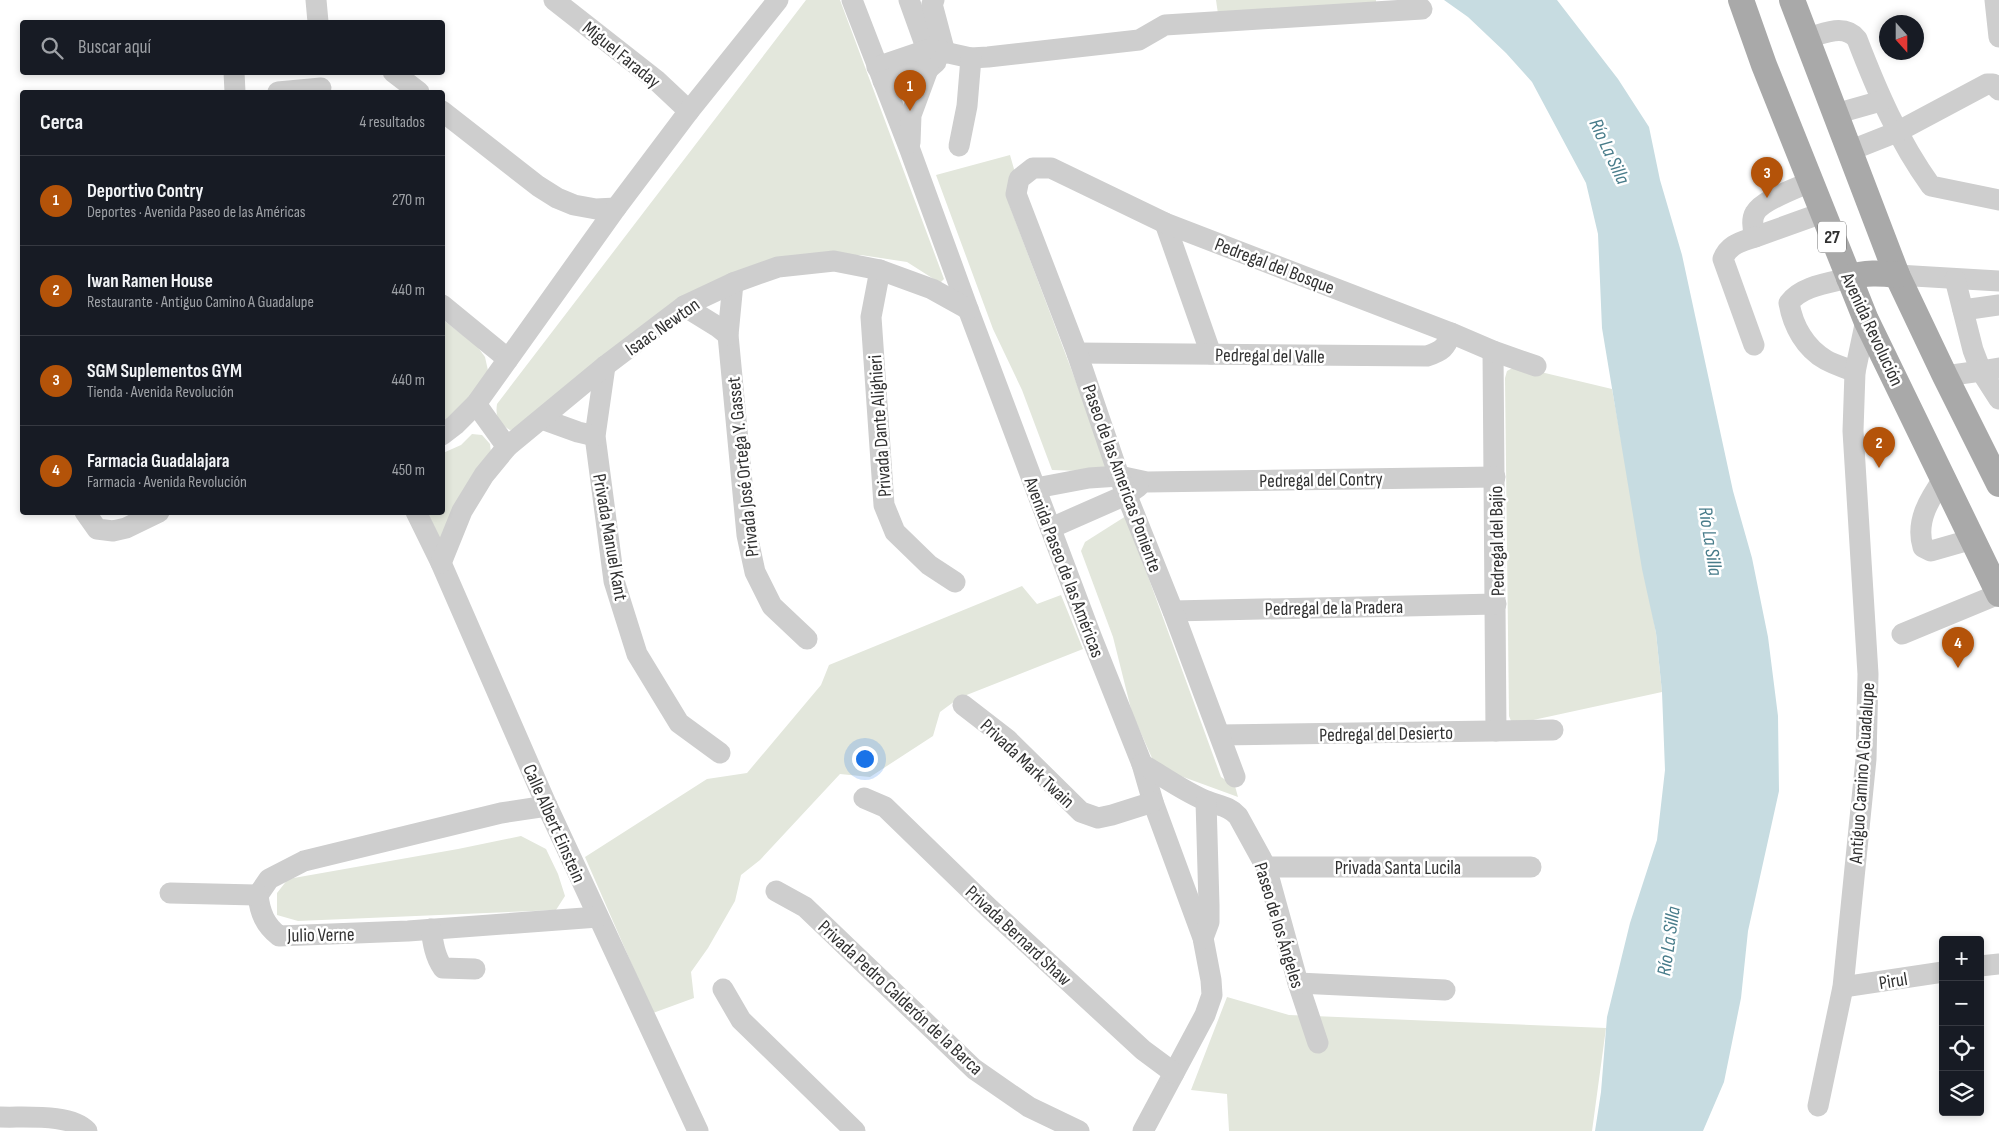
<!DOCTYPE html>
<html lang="es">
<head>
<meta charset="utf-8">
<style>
  :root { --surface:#171b24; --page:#242831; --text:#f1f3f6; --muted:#9ea1a6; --line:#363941; --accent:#b45309 }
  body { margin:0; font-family:"Sofia Sans Condensed",sans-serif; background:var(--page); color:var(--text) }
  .controls { position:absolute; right:15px; bottom:15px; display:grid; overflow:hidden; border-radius:5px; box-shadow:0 2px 8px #0003 }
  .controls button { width:45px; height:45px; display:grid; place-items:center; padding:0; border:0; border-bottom:1px solid var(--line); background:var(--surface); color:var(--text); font:25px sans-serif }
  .compass { position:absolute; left:1879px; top:15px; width:45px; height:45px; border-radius:50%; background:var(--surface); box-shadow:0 2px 8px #0003; rotate:159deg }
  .you { position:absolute; left:864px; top:758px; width:18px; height:18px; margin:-12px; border:4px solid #fff; border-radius:50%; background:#1a73e8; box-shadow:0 0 0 8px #1a73e833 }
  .badge { display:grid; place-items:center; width:32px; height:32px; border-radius:50%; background:var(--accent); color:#fff; font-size:16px; font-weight:700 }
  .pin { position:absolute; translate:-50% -41px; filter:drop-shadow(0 1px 2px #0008) }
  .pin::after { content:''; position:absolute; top:26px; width:18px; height:15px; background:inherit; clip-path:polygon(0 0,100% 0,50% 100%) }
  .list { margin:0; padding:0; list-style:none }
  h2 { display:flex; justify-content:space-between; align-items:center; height:65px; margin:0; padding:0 20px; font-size:21px }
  h2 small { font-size:16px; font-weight:400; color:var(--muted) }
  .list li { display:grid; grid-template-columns:32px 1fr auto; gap:15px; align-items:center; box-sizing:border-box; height:90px; padding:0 20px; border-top:1px solid var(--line) }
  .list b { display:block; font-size:19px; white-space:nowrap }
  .list p { margin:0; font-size:16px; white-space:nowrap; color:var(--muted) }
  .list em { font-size:16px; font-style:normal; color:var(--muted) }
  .icon { flex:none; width:28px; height:28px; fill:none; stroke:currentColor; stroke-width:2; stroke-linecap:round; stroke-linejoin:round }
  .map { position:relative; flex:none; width:1999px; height:1131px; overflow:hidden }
  .search { position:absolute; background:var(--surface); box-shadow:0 2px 8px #0003; left:20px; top:20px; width:425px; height:55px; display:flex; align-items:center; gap:12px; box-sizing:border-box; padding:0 18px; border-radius:5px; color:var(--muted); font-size:19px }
  .panel { position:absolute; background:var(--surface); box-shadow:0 2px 8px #0003; left:20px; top:90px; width:425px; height:425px; border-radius:5px }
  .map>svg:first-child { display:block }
  .green { fill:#e3e7dc }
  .water { fill:#c7dce1 }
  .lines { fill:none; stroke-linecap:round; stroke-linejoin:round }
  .minor { stroke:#cecece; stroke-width:21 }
  .major { stroke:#a9a9a9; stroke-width:26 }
  .labels { text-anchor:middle; stroke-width:5; stroke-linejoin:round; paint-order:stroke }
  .shield { fill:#fff; stroke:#6f6f6f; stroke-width:1 }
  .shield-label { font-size:18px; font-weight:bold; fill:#313131 }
  .street-label { font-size:19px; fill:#313131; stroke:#fff }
  .water-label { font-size:20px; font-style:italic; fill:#487c8a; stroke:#fff }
</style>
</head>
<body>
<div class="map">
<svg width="1999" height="1131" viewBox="0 0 1999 1131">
  <rect width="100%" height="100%" fill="#fff"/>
  <!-- green -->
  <g class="green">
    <path d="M806,0H840L944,279L940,283L907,262L861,255L814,259L713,288L523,428L510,430C499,423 495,417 497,404Z"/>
    <path d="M1216,0H1376V3L1218,14Z"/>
    <path d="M1010,155L1016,176L1009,204L1110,472L1052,470L1022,390L993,329L936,175Z"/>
    <path d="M442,319L477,346L485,357L489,375L442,433Z"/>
    <path d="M1516,366L1612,389L1656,633L1662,692L1519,723L1511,721L1509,716L1505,378L1507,371Z"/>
    <path d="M472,434L482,435L490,444L491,453L445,539L439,538L428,513L442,512L443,453L461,445Z"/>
    <path d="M1126,516L1221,777L1235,786L1238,797L1156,767L1132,713L1113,637L1081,551L1085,542Z"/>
    <path d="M1022,586L1037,604L1061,595L1083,649L959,698L940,712L933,736L870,777L840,774L760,860L741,875L735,901L708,948L691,972L694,998L653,1013L585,857L707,779L747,773L821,685L829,665Z"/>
    <path d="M521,836L546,849L558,874L565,896L556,910L298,921L277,915V893L288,879L458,849Z"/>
    <path d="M1227,997L1289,1015L1606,1028L1592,1131H1229L1227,1094L1191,1090Z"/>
  </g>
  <!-- water -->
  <path class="water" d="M1444,0H1557L1618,79L1649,127L1660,180L1682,255L1733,491L1752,558L1768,637L1778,716L1779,791L1748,931L1741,998L1724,1082L1703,1131H1595L1601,1092L1607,1017L1630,923L1657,840L1665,770L1662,692L1656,633L1642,569L1602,328L1598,234L1586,183L1532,82L1506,53L1468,17Z"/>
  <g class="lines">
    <!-- minor -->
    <g class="minor">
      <path d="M316,0L318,22"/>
      <path d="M554,0L656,80L689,111"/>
      <path d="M852,0L910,150L968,309L1091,636L1142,764L1153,802L1203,938L1211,980L1212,995L1205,1015L1143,1131"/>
      <path d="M909,0L927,50"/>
      <path d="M934,0L932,4L945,53"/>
      <path d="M1995,0L1999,37"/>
      <path d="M1806,38C1824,34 1844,23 1857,39C1877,91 1898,140 1931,186L1999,200"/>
      <path d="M877,67L927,50H935L971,58L988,57L1139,40L1165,25L1422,9"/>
      <path d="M234,72L235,92"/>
      <path d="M393,72L419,92"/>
      <path d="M883,81L928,69L936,62"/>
      <path d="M278,92L321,88"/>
      <path d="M442,111L538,186L557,198L574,205L596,209L616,208"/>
      <path d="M1835,114L1881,101"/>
      <path d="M910,143L911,115L928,69"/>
      <path d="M959,146L967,106L971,58"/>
      <path d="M1849,151L1897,132L1987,84H1993L1999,90"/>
      <path d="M1810,182C1797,188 1762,200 1755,213C1751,220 1753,230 1755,237L1822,213"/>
      <path d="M1165,223L1211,354"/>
      <path d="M880,270L871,317L884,505L895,532L929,565L955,582"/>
      <path d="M1897,275L1999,281"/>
      <path d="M1849,278C1829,283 1801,286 1789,303C1793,326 1805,348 1826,360C1835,365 1846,368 1855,372"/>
      <path d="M1955,279L1973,350L1981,371L1999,368"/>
      <path d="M733,283L728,335L747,535L755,572L772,606L807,639"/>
      <path d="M442,305L508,359"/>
      <path d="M684,306L718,327L728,335"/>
      <path d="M1963,310L1999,305"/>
      <path d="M1754,345L1723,259C1729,244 1741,242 1755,237"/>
      <path d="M1493,351L1496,731"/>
      <path d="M1077,353L1427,356C1442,351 1446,348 1451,333"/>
      <path d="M605,366L595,436L614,581L637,654L679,723L720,753"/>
      <path d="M1945,376L1981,371L1999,399"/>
      <path d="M476,404L507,447"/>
      <path d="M542,419L578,432L595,436"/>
      <path d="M442,435L455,425L476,404L616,208L689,111L778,0"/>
      <path d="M1944,478C1930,498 1915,521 1923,547L1931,551L1973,539"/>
      <path d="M1036,488L1089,478L1119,476L1147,482L1495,477"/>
      <path d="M85,512L97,529L113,531L126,528L159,512"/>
      <path d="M416,512L441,563L547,806L698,1131"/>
      <path d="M1051,528L1128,494L1138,487"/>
      <path d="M441,563L462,511L484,475L507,447L605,366L684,306L733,283L778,267L834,261L880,270L932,289L968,309"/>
      <path d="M1173,611L1496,604"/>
      <path d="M1902,634L1999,594"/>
      <path d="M963,705L1007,739L1081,812L1098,818L1112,815L1153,802"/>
      <path d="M1220,735L1553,730"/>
      <path d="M1142,764C1161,775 1186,793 1207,801C1219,806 1229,806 1238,816L1266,867L1298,983L1318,1043"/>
      <path d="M1235,777L1173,611L1119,476L1077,353L1016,194L1019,179L1033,168H1051L1165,223L1451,333L1493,351L1536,366"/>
      <path d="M864,798L885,807L990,909L1143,1050L1174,1073"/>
      <path d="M547,806L501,813L304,861L269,879L258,895C260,913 265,925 279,936L408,931L598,917"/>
      <path d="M1266,867H1531"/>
      <path d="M776,891L805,907L974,1069L1029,1107L1079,1131"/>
      <path d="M170,893L258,895"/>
      <path d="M431,929C433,943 435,957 443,968L475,969"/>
      <path d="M1203,938L1209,922V905L1206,801"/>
      <path d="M1980,966L1999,964"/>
      <path d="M1298,983L1445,990"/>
      <path d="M1843,987L1943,972"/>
      <path d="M723,989L741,1020L855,1131"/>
      <path d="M1818,1106L1843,987L1866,759L1868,674L1853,431L1855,372L1866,320"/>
      <path d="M0,1117C23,1118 71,1113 87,1131"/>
    </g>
    <!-- major -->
    <g class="major">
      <path d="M1741,0L1764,65L1866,320L1999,594"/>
      <path d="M1792,0L1897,275L1945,376L1999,484"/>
      <path d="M1849,278C1865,272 1880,273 1897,275"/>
    </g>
  </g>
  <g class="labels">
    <!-- shield labels -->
    <rect class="shield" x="1818" y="221.5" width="28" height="31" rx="4"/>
    <g class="shield-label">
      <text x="1832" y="243">27</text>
    </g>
    <!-- street labels -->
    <g class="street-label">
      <text transform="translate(622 54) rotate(39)" y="7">Miguel Faraday</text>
      <text transform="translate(1275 265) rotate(21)" y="7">Pedregal del Bosque</text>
      <text transform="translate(662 326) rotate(-35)" y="7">Isaac Newton</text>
      <text transform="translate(1873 329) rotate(65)" y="7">Avenida Revolución</text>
      <text transform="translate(1270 355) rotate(1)" y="7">Pedregal del Valle</text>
      <text transform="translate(879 426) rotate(-94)" y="7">Privada Dante Alighieri</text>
      <text transform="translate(742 467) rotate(-96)" y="7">Privada José Ortega Y. Gasset</text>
      <text transform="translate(1123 478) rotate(70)" y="7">Paseo de las Americas Poniente</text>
      <text transform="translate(1321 479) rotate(-1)" y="7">Pedregal del Contry</text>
      <text transform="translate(611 537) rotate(80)" y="7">Privada Manuel Kant</text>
      <text transform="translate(1496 541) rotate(-91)" y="7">Pedregal del Bajío</text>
      <text transform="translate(1065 567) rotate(69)" y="7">Avenida Paseo de las Américas</text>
      <text transform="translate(1334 607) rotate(-1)" y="7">Pedregal de la Pradera</text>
      <text transform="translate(1386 733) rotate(-1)" y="7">Pedregal del Desierto</text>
      <text transform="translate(1028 763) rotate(43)" y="7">Privada Mark Twain</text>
      <text transform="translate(1861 773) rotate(-86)" y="7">Antiguo Camino A Guadalupe</text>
      <text transform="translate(555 823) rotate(66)" y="7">Calle Albert Einstein</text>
      <text x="1398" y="874">Privada Santa Lucila</text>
      <text transform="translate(1280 925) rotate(73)" y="7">Paseo de los Ángeles</text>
      <text transform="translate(321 934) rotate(-1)" y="7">Julio Verne</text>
      <text transform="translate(1019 935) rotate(43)" y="7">Privada Bernard Shaw</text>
      <text transform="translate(1893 980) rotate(-9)" y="7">Pirul</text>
      <text transform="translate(901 997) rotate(43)" y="7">Privada Pedro Calderón de la Barca</text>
    </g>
    <!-- water labels -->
    <g class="water-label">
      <text transform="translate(1610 151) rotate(65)" y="7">Río La Silla</text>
      <text transform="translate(1711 541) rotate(81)" y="7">Río La Silla</text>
      <text transform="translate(1668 941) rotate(-82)" y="7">Río La Silla</text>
    </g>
  </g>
</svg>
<div class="controls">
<button>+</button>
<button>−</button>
<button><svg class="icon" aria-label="locate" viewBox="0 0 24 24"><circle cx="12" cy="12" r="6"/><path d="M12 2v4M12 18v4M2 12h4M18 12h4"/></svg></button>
<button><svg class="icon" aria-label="layers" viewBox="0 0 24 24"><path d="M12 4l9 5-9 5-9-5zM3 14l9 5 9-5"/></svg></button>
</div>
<svg class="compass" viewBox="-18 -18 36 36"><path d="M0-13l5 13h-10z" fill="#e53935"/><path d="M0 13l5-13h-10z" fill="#9ea1a6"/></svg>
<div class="you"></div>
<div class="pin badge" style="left:910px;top:111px">1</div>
<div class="pin badge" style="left:1879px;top:468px">2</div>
<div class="pin badge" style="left:1767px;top:198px">3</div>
<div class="pin badge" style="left:1958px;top:668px">4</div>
<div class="search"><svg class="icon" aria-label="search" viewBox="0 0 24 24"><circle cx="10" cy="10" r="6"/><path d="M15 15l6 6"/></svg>Buscar aquí</div>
<section class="panel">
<h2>Cerca<small>4 resultados</small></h2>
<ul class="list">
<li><span class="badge">1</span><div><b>Deportivo Contry</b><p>Deportes · Avenida Paseo de las Américas</p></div><em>270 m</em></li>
<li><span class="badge">2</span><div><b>Iwan Ramen House</b><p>Restaurante · Antiguo Camino A Guadalupe</p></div><em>440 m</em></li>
<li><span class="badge">3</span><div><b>SGM Suplementos GYM</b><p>Tienda · Avenida Revolución</p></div><em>440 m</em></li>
<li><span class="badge">4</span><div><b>Farmacia Guadalajara</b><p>Farmacia · Avenida Revolución</p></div><em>450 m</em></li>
</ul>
</section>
</div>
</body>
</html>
